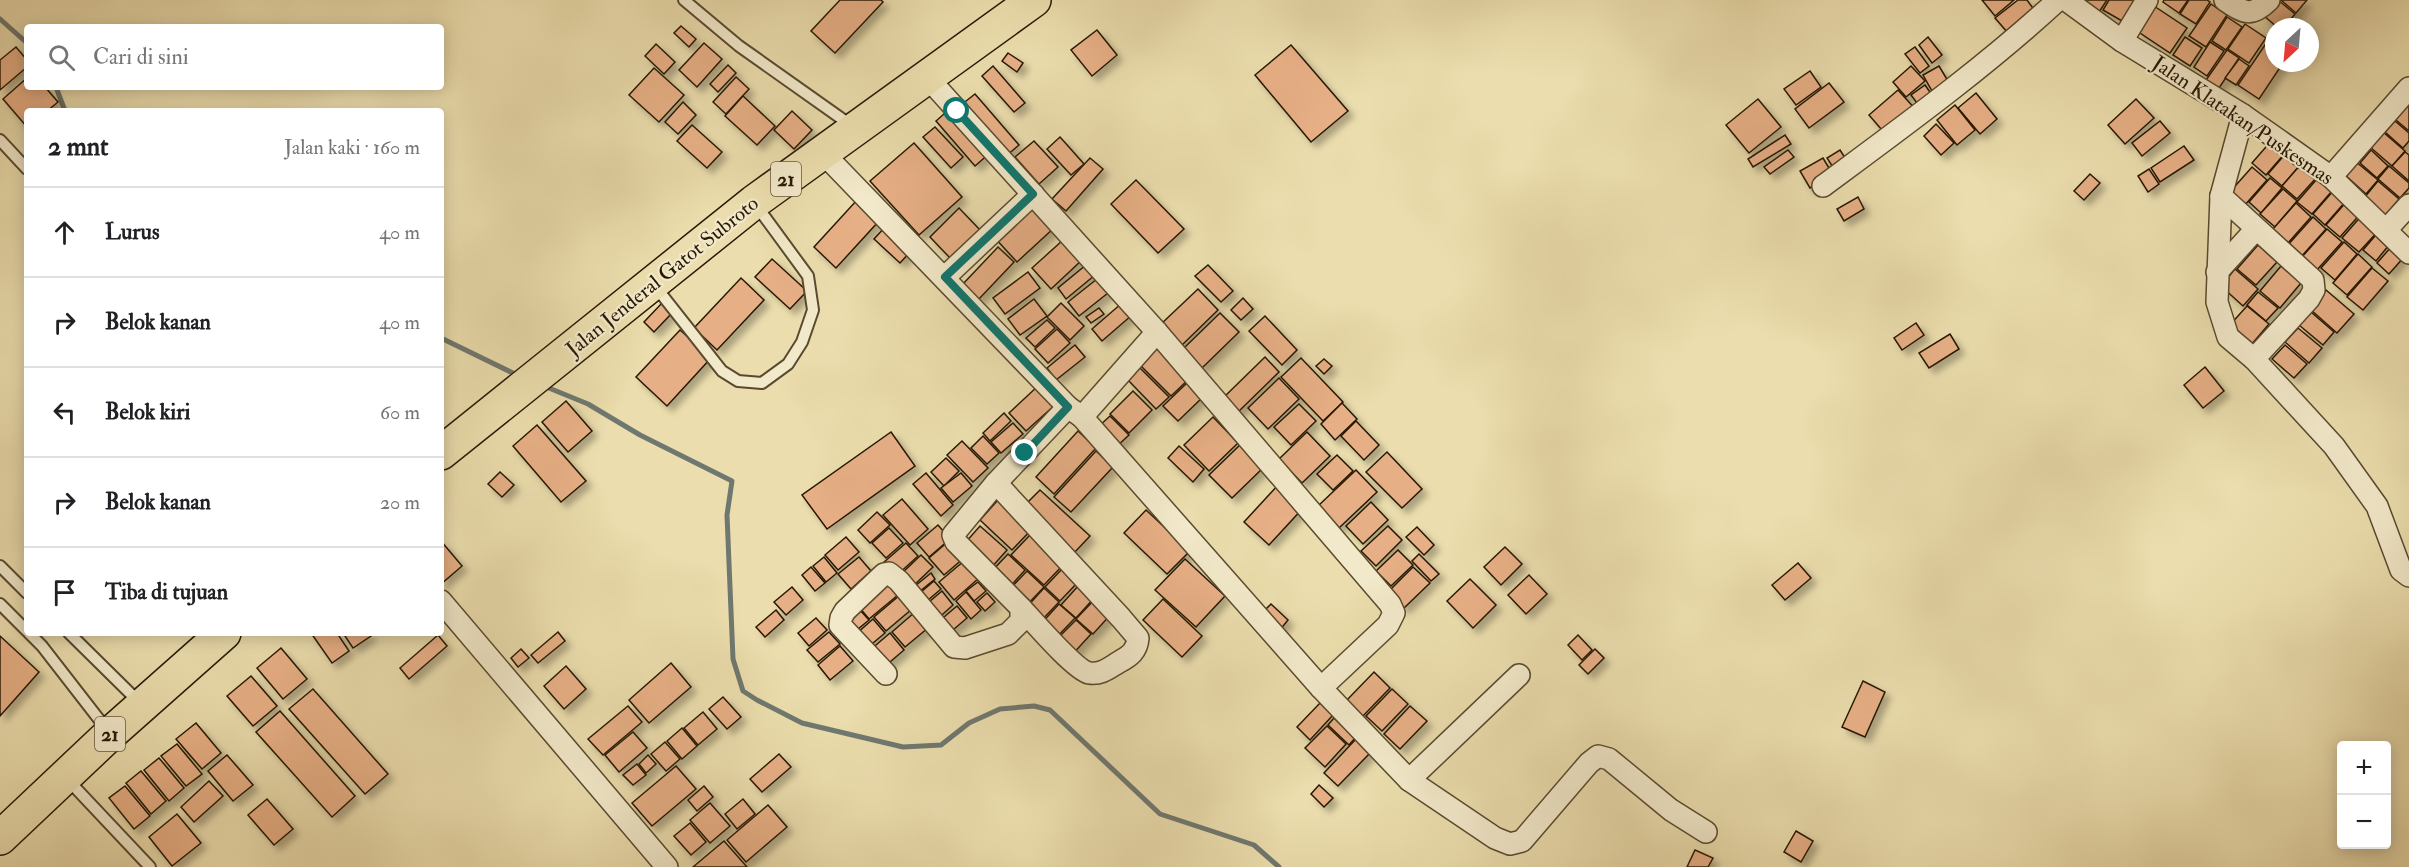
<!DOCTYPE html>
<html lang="id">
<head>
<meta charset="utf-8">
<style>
  :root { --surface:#fff; --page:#f2f2f2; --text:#202124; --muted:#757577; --line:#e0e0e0 }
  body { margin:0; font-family:"IM FELL Double Pica",serif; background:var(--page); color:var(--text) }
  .controls { position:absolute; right:18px; bottom:18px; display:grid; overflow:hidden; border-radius:6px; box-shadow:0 3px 15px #0003 }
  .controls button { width:54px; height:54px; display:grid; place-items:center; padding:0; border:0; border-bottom:2px solid var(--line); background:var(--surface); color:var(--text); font:30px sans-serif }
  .compass { position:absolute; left:2265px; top:18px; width:54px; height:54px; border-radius:50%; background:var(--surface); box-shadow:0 3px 15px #0003; rotate:206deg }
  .stop { position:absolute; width:18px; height:18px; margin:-14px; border:4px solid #0f766e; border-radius:50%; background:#fff }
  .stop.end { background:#0f766e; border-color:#fff; box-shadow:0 2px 6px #0008 }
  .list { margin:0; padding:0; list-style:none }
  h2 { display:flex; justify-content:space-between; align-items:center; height:78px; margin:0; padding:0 24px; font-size:26px }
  h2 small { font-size:20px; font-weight:400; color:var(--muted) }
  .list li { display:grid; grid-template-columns:39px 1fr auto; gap:18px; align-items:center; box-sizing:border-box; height:90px; padding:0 24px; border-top:2px solid var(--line) }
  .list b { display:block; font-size:22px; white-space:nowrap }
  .list em { font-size:20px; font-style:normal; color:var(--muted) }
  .icon { flex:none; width:33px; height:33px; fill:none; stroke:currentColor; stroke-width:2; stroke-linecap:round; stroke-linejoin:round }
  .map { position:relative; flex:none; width:2409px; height:867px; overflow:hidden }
  .search { position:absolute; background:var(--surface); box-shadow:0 3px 15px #0003; left:24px; top:24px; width:420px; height:66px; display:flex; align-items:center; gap:15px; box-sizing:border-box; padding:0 21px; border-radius:6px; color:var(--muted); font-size:22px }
  .panel { position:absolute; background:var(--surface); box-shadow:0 3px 15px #0003; left:24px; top:108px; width:420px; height:528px; border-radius:6px }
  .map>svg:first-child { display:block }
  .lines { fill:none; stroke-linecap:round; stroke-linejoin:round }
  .stream { stroke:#6f7870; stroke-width:5 }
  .building { fill:#e7af85; stroke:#281905; stroke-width:1.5; filter:url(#shadow) }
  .lane-casing { stroke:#594a2f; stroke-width:14 }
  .street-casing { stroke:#594a2f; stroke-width:24 }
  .highway-casing { stroke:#281905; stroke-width:36 }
  .lane { stroke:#f2e9ca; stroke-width:10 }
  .street { stroke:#f2e9ca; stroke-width:21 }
  .highway { stroke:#ebddad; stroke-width:33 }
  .route { stroke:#0f766e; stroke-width:8 }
  .labels { text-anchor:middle; stroke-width:4.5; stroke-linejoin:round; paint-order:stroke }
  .shield { fill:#f2e9ca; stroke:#655740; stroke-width:1.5 }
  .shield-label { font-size:20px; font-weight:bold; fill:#281905 }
  .street-label { font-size:21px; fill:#281905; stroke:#f2e9ca }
</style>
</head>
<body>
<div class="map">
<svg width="2409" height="867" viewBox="0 0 2409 867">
  <defs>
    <filter id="shadow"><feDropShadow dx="5.5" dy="5.5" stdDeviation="3" flood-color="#0004"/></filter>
  </defs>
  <rect width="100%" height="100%" fill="#ebddad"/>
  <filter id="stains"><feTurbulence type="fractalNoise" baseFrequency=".00333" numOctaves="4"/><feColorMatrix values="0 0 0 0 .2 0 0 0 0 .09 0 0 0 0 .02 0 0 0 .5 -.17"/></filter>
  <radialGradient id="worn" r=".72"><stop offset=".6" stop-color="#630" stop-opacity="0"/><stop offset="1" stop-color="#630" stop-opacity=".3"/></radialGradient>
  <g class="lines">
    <!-- stream -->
    <g class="stream">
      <path d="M0,19L27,43"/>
      <path d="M56,87L65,111"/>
      <path d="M441,338L519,376"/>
      <path d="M544,386L588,404L640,435L732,481L727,515L733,659L743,691L757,700L802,723L903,747L941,745L969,723L1000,709L1034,706L1050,710L1160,814L1254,845L1279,867"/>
    </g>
  </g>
  <!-- building -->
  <g class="building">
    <path d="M840,0H881L883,2L835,53L811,31Z"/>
    <path d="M1982,0H2014L1995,16Z"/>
    <path d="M2018,0H2027L2035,11L2008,33L1995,18Z"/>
    <path d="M2080,0H2107L2099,12Z"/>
    <path d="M2109,0H2135L2122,21L2103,10Z"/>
    <path d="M2164,0H2188L2179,13L2163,2Z"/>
    <path d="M2189,0H2207L2210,2L2196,24L2180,14Z"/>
    <path d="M2278,0L2295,14L2284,27H2277L2263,15Z"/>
    <path d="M2281,0H2307L2296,13Z"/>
    <path d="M2211,4L2227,15L2206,47L2189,36Z"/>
    <path d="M2154,6L2187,28L2170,53L2137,31Z"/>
    <path d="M2227,17L2242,27L2226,50L2212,41Z"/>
    <path d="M2245,24L2266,38L2249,63L2228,49Z"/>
    <path d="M681,26L696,39L689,47L674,33Z"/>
    <path d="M1097,30L1117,55L1092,76L1071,50Z"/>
    <path d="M1928,37L1942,55L1932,63L1919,45Z"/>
    <path d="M2185,37L2202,48L2190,66L2173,55Z"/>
    <path d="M2210,42L2224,51L2207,76L2194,67Z"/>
    <path d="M704,43L722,59L697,87L679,70Z"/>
    <path d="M656,44L675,62L664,74L645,56Z"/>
    <path d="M1291,45L1348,111L1311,142L1255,75Z"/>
    <path d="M2265,45L2274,51V63H2283L2259,99L2238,85Z"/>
    <path d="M16,47L27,60V67L0,90V60Z"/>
    <path d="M1915,47L1929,66L1920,73L1905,54Z"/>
    <path d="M2227,50L2239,58L2217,91L2204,83Z"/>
    <path d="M1008,53L1023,63L1017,72L1002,61Z"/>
    <path d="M2239,59L2249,66L2236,85L2225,78Z"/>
    <path d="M728,65L736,73L718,92L710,84Z"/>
    <path d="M993,66L1025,103L1014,112L982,76Z"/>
    <path d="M1911,66L1925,81L1906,97L1893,82Z"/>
    <path d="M1939,66L1948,81L1932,91L1923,75Z"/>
    <path d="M654,68L684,95L659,122L629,95Z"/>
    <path d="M1810,71L1821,87L1796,105L1784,89Z"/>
    <path d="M736,77L749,89L726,114L713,102Z"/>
    <path d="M27,78V87H45L58,102L47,111H27V127L3,99Z"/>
    <path d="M1829,83L1844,102L1809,128L1795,109Z"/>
    <path d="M1925,85L1934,98L1920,107L1911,95Z"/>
    <path d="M1898,90L1917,111L1888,137L1869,115Z"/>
    <path d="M1976,93L1997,119L1980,134L1958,108Z"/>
    <path d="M975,94L1019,145L1006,156L961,105Z"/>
    <path d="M743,96L775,126L757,145L725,116Z"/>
    <path d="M1758,99L1781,127L1749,153L1726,125Z"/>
    <path d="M2136,99L2154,118L2125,144L2108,125Z"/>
    <path d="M2404,100L2409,104V131L2390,115Z"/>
    <path d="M683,102L696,115L678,134L665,122Z"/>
    <path d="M1955,105L1975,130L1957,145L1937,120Z"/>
    <path d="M952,107L991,152L975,166L936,121Z"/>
    <path d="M792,111L812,130L794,149L774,130Z"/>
    <path d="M2160,121L2170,133L2142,156L2132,143Z"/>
    <path d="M2395,121L2409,133V141L2403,148L2385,132Z"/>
    <path d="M1936,124L1954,143L1941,155L1924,136Z"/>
    <path d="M692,125L722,152L707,168L677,141Z"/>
    <path d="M935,127L963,157L951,168L923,137Z"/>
    <path d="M2383,132L2405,151L2392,166L2370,147Z"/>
    <path d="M1785,135L1791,144L1753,167L1748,159Z"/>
    <path d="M1060,137L1084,164L1071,175L1047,149Z"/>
    <path d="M2272,140L2286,152L2266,175L2252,163Z"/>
    <path d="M1034,141L1058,167L1039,184L1015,157Z"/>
    <path d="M914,143L962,197L919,235L870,181Z"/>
    <path d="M2184,146L2194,160L2160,182L2151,168Z"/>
    <path d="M1788,150L1794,157L1770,174L1764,167Z"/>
    <path d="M1840,150L1849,164L1836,172L1827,158Z"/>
    <path d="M2371,150L2388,166L2377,178L2360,163Z"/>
    <path d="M2287,152L2301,164L2282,186L2268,174Z"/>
    <path d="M2405,152L2409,155V181L2392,166Z"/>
    <path d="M1090,158L1103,169L1066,211L1052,199Z"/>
    <path d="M1823,158L1833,175L1810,188L1800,171Z"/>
    <path d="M2355,161L2378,180L2366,194L2344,174Z"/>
    <path d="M2302,163L2317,177L2297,199L2282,186Z"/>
    <path d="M2389,166L2409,183V188L2400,198L2378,179Z"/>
    <path d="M2252,167L2267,180L2244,206L2229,193Z"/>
    <path d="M2149,169L2159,184L2148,192L2138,176Z"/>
    <path d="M2090,174L2100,183L2084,200L2074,191Z"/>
    <path d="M2270,178L2282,188L2261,213L2249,202Z"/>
    <path d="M2317,179L2332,191L2312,214L2297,202Z"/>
    <path d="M1136,180L1184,229L1158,253L1111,204Z"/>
    <path d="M2378,181L2399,199L2385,216L2364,198Z"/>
    <path d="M2283,189L2297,201L2275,227L2260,214Z"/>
    <path d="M2334,190L2346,201L2325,225L2313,214Z"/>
    <path d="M1858,197L1864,209L1844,221L1837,209Z"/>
    <path d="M857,200L879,221L836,268L814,247Z"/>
    <path d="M2348,200L2362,212L2340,237L2326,225Z"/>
    <path d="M1032,202L1055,227L1017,262L994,237Z"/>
    <path d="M2296,203L2311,217L2288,243L2273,229Z"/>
    <path d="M959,208L980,230L950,258L930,237Z"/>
    <path d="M2363,214L2380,229L2359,252L2342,238Z"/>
    <path d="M2313,217L2326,229L2300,258L2287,246Z"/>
    <path d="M886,226L912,250L900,263L874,239Z"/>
    <path d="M2327,229L2342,242L2316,271L2301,258Z"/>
    <path d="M2381,229L2393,240L2376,261L2363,250Z"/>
    <path d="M1063,240L1082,260L1051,289L1032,268Z"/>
    <path d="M2344,242L2357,254L2335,280L2321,268Z"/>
    <path d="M2258,245L2277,262L2256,285L2237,269Z"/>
    <path d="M2392,246L2404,257L2389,274L2377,263Z"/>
    <path d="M998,247L1014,262L978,300L962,285Z"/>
    <path d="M2358,254L2372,267L2347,295L2333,283Z"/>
    <path d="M772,259L807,291L790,309L755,277Z"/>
    <path d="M1086,265L1095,275L1066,299L1058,288Z"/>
    <path d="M1208,265L1233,291L1221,302L1195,276Z"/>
    <path d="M2281,266L2301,283L2280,308L2260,291Z"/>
    <path d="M2372,268L2388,281L2363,310L2347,297Z"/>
    <path d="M2235,269L2258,289L2243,306L2221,286Z"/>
    <path d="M1028,272L1040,288L1005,314L993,298Z"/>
    <path d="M1102,275L1113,289L1079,316L1068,302Z"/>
    <path d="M741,278L764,300L717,350L694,328Z"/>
    <path d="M1198,289L1218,310L1181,346L1160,325Z"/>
    <path d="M2326,290L2354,314L2337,333L2310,309Z"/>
    <path d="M2258,292L2278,308L2266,321L2247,305Z"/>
    <path d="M1243,298L1253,309L1241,320L1231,310Z"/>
    <path d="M1034,299L1047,316L1020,335L1008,319Z"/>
    <path d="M662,303L672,313L654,332L644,322Z"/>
    <path d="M1061,303L1084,326L1070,340L1047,317Z"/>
    <path d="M1122,303L1132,315L1102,341L1092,329Z"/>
    <path d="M2247,306L2269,324L2251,345L2229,326Z"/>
    <path d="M1099,308L1104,314L1091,323L1086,317Z"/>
    <path d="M2311,312L2334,332L2323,345L2299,325Z"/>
    <path d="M1220,313L1239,332L1202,368L1183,349Z"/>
    <path d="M1265,316L1297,350L1282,365L1249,331Z"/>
    <path d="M1047,320L1055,328L1035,347L1026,338Z"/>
    <path d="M1916,323L1924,335L1902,350L1894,338Z"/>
    <path d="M2298,328L2322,348L2309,363L2285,342Z"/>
    <path d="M1057,329L1070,343L1048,363L1035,349Z"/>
    <path d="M680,330L711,358L667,406L636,377Z"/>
    <path d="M1950,334L1959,349L1929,368L1919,353Z"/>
    <path d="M1160,343L1192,376L1171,396L1139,364Z"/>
    <path d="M1075,345L1085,357L1056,380L1047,368Z"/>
    <path d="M2285,345L2307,364L2294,378L2272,359Z"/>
    <path d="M1265,357L1279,372L1237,413L1223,398Z"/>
    <path d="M1301,358L1343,402L1323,421L1281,377Z"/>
    <path d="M1324,359L1332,366L1324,374L1316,366Z"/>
    <path d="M1139,367L1169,397L1156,409L1127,379Z"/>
    <path d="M2205,367L2224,391L2203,408L2184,385Z"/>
    <path d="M1279,378L1299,399L1268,429L1248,408Z"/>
    <path d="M1189,381L1204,396L1178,421L1163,406Z"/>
    <path d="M1039,385L1056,404L1026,431L1009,413Z"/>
    <path d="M1133,391L1152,410L1129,433L1110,414Z"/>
    <path d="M566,401L592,431L568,452L542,422Z"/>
    <path d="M1342,403L1357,419L1335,440L1321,424Z"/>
    <path d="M1299,404L1316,421L1291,445L1274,427Z"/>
    <path d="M1004,413L1011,421L990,441L983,433Z"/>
    <path d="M1110,416L1129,435L1115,448L1096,429Z"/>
    <path d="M1213,417L1238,443L1209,471L1184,445Z"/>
    <path d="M1356,421L1379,445L1364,460L1341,436Z"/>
    <path d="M1013,423L1023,434L1001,453L991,442Z"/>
    <path d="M537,425L586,481L561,502L513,446Z"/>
    <path d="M1078,431L1096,448L1054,494L1036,477Z"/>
    <path d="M891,432L915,466L827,529L802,495Z"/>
    <path d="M1307,432L1330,456L1302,483L1279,459Z"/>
    <path d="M983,436L999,453L987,464L971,448Z"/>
    <path d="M962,441L988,468L973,482L947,455Z"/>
    <path d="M1241,444L1264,467L1232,498L1209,475Z"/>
    <path d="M1179,446L1204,469L1193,482L1168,458Z"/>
    <path d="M1096,451L1113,467L1071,512L1054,497Z"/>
    <path d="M1387,452L1422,489L1402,508L1366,472Z"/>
    <path d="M1337,455L1353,471L1333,490L1317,474Z"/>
    <path d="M946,458L959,471L944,486L931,472Z"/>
    <path d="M1356,470L1377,492L1339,528L1318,506Z"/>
    <path d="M500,472L514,485L502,497L488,484Z"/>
    <path d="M926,473L953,505L941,516L913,484Z"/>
    <path d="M961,473L972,486L953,502L941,488Z"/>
    <path d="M1279,484L1304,507L1269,545L1244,522Z"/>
    <path d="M1040,490L1090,536L1074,553L1024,506Z"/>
    <path d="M902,499L928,529L910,545L883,515Z"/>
    <path d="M998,500L1031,530L1012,550L980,520Z"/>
    <path d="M1371,502L1388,520L1363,544L1346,526Z"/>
    <path d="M1146,510L1190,551L1167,574L1124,533Z"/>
    <path d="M877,512L890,525L870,543L858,530Z"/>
    <path d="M938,525L950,539L929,557L917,543Z"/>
    <path d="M980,526L1007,550L991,568L965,543Z"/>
    <path d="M1388,526L1402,540L1376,566L1361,551Z"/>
    <path d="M1417,527L1434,545L1424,555L1406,537Z"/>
    <path d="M889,528L903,543L886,558L872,543Z"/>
    <path d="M1030,535L1063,565L1044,585L1011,555Z"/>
    <path d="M846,537L859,552L838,570L825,555Z"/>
    <path d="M950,540L965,557L944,575L929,558Z"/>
    <path d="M441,541L462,566L441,584Z"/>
    <path d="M906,543L918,556L895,577L883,563Z"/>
    <path d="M1505,547L1522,564L1501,585L1484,567Z"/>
    <path d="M1398,550L1413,565L1391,586L1376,571Z"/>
    <path d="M1008,554L1025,570L1008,589L990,573Z"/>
    <path d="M1419,554L1439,574L1431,581L1412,561Z"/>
    <path d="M921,555L933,567L910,589L898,577Z"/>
    <path d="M824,557L837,573L826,582L813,566Z"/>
    <path d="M859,557L871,571L851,589L838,574Z"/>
    <path d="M1185,559L1225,596L1196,627L1155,590Z"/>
    <path d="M964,561L979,578L954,600L939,582Z"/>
    <path d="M1798,563L1811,578L1785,600L1772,585Z"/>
    <path d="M811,567L825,583L815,591L802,575Z"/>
    <path d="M1413,567L1430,583L1404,608L1388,592Z"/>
    <path d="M1063,568L1078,582L1060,601L1045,587Z"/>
    <path d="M1027,571L1044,587L1025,607L1008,591Z"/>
    <path d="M931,573L935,579L914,596L909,591Z"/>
    <path d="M1529,575L1547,594L1526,614L1508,595Z"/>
    <path d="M1470,579L1496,605L1473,628L1447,601Z"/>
    <path d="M934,581L941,589L921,606L914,598Z"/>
    <path d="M887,582L898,595L869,619L859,607Z"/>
    <path d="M978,582L986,591L974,601L966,591Z"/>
    <path d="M1080,584L1095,597L1076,618L1061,605Z"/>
    <path d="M792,587L803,600L786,615L774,602Z"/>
    <path d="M1044,588L1059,602L1039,623L1025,609Z"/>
    <path d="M942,591L953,605L934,622L922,608Z"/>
    <path d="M966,592L981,610L971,619L956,601Z"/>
    <path d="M987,593L995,602L985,611L977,602Z"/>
    <path d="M900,595L912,609L886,631L874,617Z"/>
    <path d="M1096,598L1112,613L1093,634L1076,619Z"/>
    <path d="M1163,599L1202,636L1182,657L1143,620Z"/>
    <path d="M1059,604L1075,618L1054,640L1039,626Z"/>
    <path d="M1271,604L1288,620L1279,631L1261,614Z"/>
    <path d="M957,606L967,618L947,635L937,623Z"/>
    <path d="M859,609L869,620L852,634L842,623Z"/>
    <path d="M776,610L784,620L765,637L756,627Z"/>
    <path d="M915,612L928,628L905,647L892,632Z"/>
    <path d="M816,618L827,630L809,646L798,633Z"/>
    <path d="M873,619L885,633L867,648L855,635Z"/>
    <path d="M1076,620L1091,634L1071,656L1055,641Z"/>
    <path d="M558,632L565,641L538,663L531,655Z"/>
    <path d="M829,632L840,644L818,662L807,650Z"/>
    <path d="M311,633H337L349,651L332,663Z"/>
    <path d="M343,633H369L371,636L353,648Z"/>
    <path d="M890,633L904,650L883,668L869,651Z"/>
    <path d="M438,635L447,646L409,679L400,668Z"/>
    <path d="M1578,635L1592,650L1582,660L1568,645Z"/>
    <path d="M0,636L39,672L0,716Z"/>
    <path d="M840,646L853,661L830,680L818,665Z"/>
    <path d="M281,648L307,679L283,699L257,668Z"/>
    <path d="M521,649L529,658L518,667L511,658Z"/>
    <path d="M1595,649L1604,658L1588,674L1579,665Z"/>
    <path d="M671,663L691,687L649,723L629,700Z"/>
    <path d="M566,666L586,689L564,709L544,686Z"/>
    <path d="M1374,672L1390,688L1362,717L1346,701Z"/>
    <path d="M251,676L277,706L253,726L227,696Z"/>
    <path d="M1863,681L1885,692L1865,737L1842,727Z"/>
    <path d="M313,689L388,774L365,794L289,709Z"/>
    <path d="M1392,689L1408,704L1382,731L1366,716Z"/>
    <path d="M723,697L741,717L727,729L709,709Z"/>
    <path d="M1320,703L1333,715L1310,740L1297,727Z"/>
    <path d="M628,706L642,722L603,755L588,739Z"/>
    <path d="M1410,706L1427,721L1400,749L1384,734Z"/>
    <path d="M280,711L355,796L332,817L256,732Z"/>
    <path d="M703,712L717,729L698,745L684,728Z"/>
    <path d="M1334,718L1355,738L1349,745L1328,725Z"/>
    <path d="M196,723L221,753L202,769L176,739Z"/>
    <path d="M1327,726L1346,744L1325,767L1305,748Z"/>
    <path d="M682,728L697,746L682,759L667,741Z"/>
    <path d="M633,732L647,748L619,772L605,755Z"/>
    <path d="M1356,739L1370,753L1338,786L1324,773Z"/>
    <path d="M665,742L680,759L666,771L651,754Z"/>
    <path d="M177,744L202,774L186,786L161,756Z"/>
    <path d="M779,754L791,767L762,792L750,779Z"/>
    <path d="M227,755L253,785L233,801L208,771Z"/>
    <path d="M648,755L656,764L646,773L639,764Z"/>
    <path d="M159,758L184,788L169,801L144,770Z"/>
    <path d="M637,764L646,775L633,785L623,775Z"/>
    <path d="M676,766L696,789L652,826L632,803Z"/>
    <path d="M141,771L166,801L151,814L126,783Z"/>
    <path d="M209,781L223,796L194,822L181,807Z"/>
    <path d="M1319,785L1333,798L1324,807L1311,794Z"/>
    <path d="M125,786L150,816L134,829L109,798Z"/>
    <path d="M704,786L713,797L697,811L688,800Z"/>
    <path d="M267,799L293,829L274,845L248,815Z"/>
    <path d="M743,799L755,814L737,829L725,814Z"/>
    <path d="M710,803L730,826L710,843L690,820Z"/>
    <path d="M768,805L787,827L746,862L727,840Z"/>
    <path d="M177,814L201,843L172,866L149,837Z"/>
    <path d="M690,823L706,842L691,855L674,836Z"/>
    <path d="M1796,831L1813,841L1801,862L1784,852Z"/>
    <path d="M724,841L747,867H693Z"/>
    <path d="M1695,850L1713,858L1708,867H1687Z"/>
  </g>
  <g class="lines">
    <defs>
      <g id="lane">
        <path d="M684,0L739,46L852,126"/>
        <path d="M0,140L27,169"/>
        <path d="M655,286L722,371L738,381L762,383L788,364L802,342L813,310L808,276L756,205"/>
        <path d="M0,566L27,593"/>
        <path d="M0,604L27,631"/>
        <path d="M29,633L42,646L108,731"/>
        <path d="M69,633L140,703"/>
        <path d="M68,780L150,867"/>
      </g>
      <g id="street">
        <path d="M2066,0L2122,41L2243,115L2331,177L2409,253"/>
        <path d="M2225,0C2244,13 2251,18 2269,0"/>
        <path d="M2122,41L2147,0"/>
        <path d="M927,77L1157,332L1390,604L1394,613L1388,625L1321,688"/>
        <path d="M2243,115L2221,196L2313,280L2314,290L2309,299L2254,359"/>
        <path d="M822,152L1068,407L1082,417L1321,688L1409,780L1495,838L1510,844L1522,841L1589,763L1598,756L1609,759L1671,810L1706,832"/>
        <path d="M2331,177L2409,88"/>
        <path d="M1823,186C1904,126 1984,68 2058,0"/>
        <path d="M2221,196L2217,302L2228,337L2254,359L2334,446L2377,506L2401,570L2409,576"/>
        <path d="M2387,229L2409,205"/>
        <path d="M2217,272L2256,229"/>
        <path d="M945,277L1033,194"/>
        <path d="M1082,417L1157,332"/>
        <path d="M996,483L1121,618L1138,638C1137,651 1130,656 1119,662C1109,668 1101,675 1089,673C1075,670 1033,621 1021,608"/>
        <path d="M441,601L667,867"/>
        <path d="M886,674L840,625L841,618L845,611L884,574L889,573L899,581L954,647L965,648L1008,634L1021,621V608L956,542L953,535L996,483L1068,407"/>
        <path d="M1409,780L1519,675"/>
      </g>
      <g id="highway">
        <path d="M441,453L754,202L1034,0"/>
        <path d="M0,838L110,734L224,633"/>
      </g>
    </defs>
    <!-- lane casing -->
    <use href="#lane" class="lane-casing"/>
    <!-- street casing -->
    <use href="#street" class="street-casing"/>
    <!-- highway casing -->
    <use href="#highway" class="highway-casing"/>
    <!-- lane -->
    <use href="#lane" class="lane"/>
    <!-- street -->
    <use href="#street" class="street"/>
    <!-- highway -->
    <use href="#highway" class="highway"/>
  </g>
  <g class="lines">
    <!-- route -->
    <path class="route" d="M957,111L1033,194L945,277L1068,407L1025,453"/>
  </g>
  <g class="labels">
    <!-- shield labels -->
    <g class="shield">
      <rect x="771" y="162" width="30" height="34" rx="4.5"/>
      <rect x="95" y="717" width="30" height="34" rx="4.5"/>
    </g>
    <g class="shield-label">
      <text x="786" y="186">21</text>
      <text x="110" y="741">21</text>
    </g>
    <!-- street labels -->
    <g class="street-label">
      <text transform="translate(2243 120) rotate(34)" y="7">Jalan Klatakan/Puskesmas</text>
      <text transform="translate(662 276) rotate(-39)" y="7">Jalan Jenderal Gatot Subroto</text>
    </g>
  </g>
  <rect width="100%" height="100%" filter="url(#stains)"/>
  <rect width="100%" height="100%" fill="url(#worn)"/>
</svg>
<div class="controls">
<button>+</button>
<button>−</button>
</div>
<svg class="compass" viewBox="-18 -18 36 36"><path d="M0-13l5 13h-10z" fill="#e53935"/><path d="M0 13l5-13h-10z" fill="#757577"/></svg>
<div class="stop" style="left:957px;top:111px"></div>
<div class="stop end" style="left:1025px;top:453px"></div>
<div class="search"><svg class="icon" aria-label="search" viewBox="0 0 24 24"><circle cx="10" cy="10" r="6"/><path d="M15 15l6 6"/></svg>Cari di sini</div>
<section class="panel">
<h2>2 mnt<small>Jalan kaki · 160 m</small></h2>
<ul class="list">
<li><svg class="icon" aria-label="ahead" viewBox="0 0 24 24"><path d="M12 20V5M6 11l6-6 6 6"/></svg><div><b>Lurus</b></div><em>40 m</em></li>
<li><svg class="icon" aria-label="right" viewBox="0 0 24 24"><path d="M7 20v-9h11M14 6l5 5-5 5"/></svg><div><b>Belok kanan</b></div><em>40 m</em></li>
<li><svg class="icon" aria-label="left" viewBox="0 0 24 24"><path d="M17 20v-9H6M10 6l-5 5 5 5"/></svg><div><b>Belok kiri</b></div><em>60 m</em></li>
<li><svg class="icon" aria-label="right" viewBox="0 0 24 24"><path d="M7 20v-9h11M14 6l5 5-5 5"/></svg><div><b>Belok kanan</b></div><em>20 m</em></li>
<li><svg class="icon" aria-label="arrive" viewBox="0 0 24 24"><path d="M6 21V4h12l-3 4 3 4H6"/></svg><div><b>Tiba di tujuan</b></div></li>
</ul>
</section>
</div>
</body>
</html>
